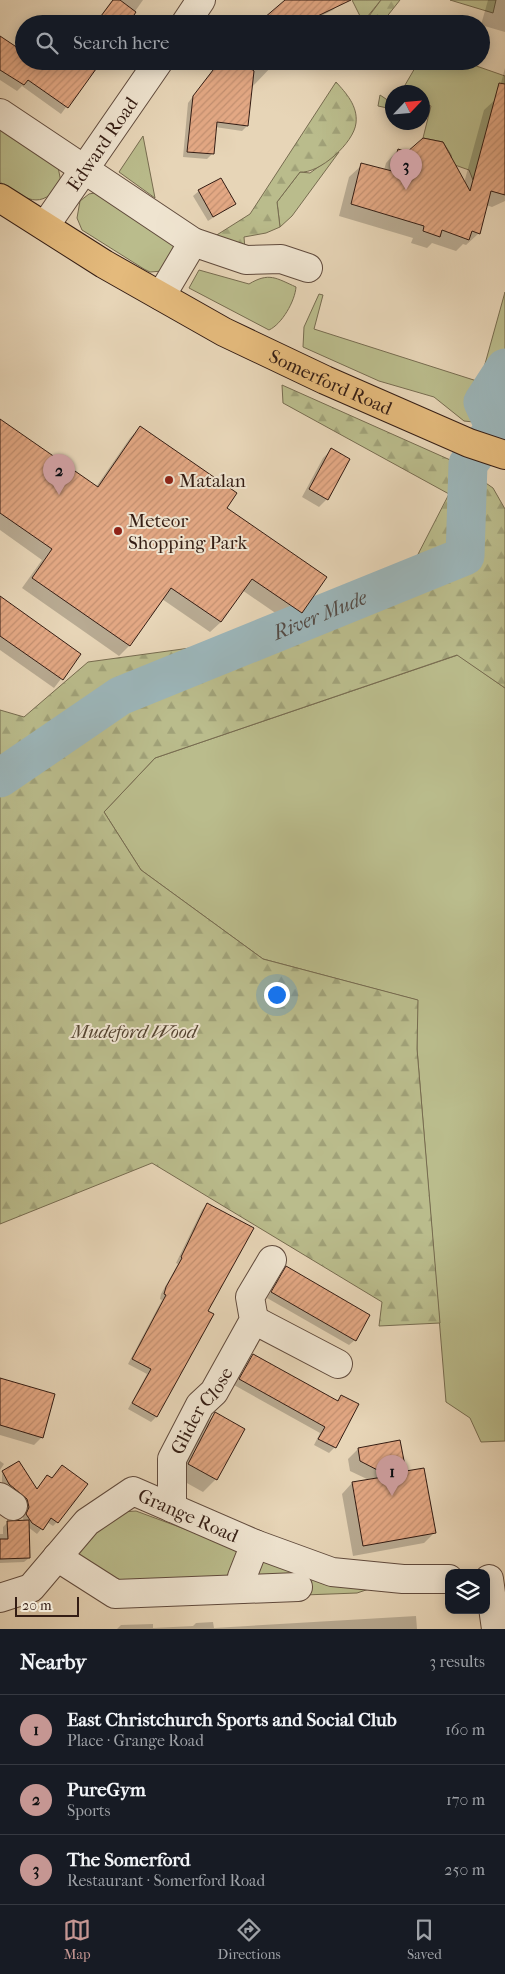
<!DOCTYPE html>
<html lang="en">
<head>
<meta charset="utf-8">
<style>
  :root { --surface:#171b24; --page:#20242c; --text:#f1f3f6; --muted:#9ea1a6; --line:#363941; --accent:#c59692 }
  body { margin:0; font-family:"IM FELL French Canon",serif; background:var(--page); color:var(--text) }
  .controls { position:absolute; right:15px; bottom:15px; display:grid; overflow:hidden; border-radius:10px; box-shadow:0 2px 12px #0003 }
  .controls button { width:45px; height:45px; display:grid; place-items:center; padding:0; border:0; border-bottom:1px solid var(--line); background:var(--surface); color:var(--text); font:25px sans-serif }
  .compass { position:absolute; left:385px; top:85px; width:45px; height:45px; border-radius:50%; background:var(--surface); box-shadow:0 2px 12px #0003; rotate:64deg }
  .scale { position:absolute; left:15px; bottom:12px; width:64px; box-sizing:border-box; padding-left:5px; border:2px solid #341d14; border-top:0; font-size:14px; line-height:18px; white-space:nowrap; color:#341d14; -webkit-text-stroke:4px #efe4d0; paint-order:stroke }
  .you { position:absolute; left:276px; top:994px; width:18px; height:18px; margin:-12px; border:4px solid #fff; border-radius:50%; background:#1a73e8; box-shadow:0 0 0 8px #1a73e833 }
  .badge { display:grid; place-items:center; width:32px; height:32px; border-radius:50%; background:var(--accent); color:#111; font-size:16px; font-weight:700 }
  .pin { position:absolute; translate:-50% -41px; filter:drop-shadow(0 1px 2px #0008) }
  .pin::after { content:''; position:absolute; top:26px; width:18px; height:15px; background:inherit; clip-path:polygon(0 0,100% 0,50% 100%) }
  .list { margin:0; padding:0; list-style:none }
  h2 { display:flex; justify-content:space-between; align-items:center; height:65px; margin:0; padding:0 20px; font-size:21px }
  h2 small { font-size:16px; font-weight:400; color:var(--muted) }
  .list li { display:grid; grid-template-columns:32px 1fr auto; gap:15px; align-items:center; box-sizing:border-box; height:70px; padding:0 20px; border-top:1px solid var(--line) }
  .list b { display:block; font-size:19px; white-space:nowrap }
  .list p { margin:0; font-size:16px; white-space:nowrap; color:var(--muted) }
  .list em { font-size:16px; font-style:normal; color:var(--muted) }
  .icon { flex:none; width:28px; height:28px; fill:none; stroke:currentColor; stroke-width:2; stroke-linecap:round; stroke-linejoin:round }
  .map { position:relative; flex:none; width:505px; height:1629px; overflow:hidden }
  .search { position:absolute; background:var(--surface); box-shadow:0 2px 12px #0003; left:15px; right:15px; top:15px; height:55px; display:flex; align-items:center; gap:12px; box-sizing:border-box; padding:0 18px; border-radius:28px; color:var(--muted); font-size:19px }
  .sheet { height:275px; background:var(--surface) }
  nav { display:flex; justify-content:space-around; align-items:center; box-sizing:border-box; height:70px; border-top:1px solid var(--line); background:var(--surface); font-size:14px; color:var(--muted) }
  nav a { display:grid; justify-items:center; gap:2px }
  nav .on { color:var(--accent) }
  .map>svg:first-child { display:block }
  .green { fill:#babc8c; stroke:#776c50 }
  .forest { fill:url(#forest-firs); stroke:#776c50 }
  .shadow { fill:#0003 }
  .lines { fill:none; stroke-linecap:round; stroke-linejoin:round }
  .river { stroke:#9cb6ba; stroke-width:39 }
  .building { fill:url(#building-hatch); stroke:#341d14 }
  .minor-casing { stroke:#614b3d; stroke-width:30 }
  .major-casing { stroke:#341d14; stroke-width:30 }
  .minor { stroke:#efe4d0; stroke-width:28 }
  .major { stroke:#e4ba7c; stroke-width:28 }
  .poi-dot { fill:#8f2418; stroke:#efe4d0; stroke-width:2 }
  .labels { text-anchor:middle; stroke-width:4; stroke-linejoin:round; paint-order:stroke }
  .street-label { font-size:19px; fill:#341d14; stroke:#efe4d0 }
  .poi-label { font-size:19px; fill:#341d14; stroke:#efe4d0; text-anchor:start }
  .park-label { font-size:19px; font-style:italic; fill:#564532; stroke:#efe4d0 }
  .water-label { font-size:20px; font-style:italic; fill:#534b46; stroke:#efe4d0 }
</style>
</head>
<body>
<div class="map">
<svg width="505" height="1629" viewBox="0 0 505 1629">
  <defs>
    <pattern id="forest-firs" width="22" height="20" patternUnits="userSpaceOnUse" patternTransform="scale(1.25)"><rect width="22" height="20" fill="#babc8c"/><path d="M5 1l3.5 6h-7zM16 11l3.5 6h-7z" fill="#a0a178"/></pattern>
    <pattern id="building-hatch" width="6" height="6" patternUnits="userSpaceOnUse" patternTransform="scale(1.25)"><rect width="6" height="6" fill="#e3a884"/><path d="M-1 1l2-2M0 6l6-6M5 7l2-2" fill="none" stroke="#c39071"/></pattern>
  </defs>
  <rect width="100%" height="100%" fill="#e7d5b7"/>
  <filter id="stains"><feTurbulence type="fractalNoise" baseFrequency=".004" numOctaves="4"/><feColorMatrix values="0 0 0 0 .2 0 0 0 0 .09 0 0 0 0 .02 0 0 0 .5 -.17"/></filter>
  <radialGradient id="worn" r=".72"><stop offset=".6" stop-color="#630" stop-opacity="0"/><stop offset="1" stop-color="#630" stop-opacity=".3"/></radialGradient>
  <!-- green -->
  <g class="green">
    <path d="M352,0H381L363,22Z"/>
    <path d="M450,0H496L493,13Z"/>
    <path d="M419,61H462L505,76V97L473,180L469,170L452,164L451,155L443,142L423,138L431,106L423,103L422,92H401Z"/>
    <path d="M380,95L392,103V109L378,106Z"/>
    <path d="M0,124L58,167L61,182C41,212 25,199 0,182Z"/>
    <path d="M143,136L155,198L119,172Z"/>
    <path d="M339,152L292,216L280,227L277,202L300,172L310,173Z"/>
    <path d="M99,192L171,240L174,248L163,271L150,272L144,269L82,230L77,218L80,201L89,194Z"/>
    <path d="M199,270L249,284C269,272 276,278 296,287C295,301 282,324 269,330L189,288Z"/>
    <path d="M505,292V368L483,402L473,422L464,421L434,397L379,381L303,347L304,327L319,294L323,295L314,329L480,382Z"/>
    <path d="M458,655L505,688V1441L481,1442L470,1418L446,1402L417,1049V1000L263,959L141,870L104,812L155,758Z"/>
    <path d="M136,1511L236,1548L238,1558L233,1573L221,1580L124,1585L76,1555L86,1540L121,1512Z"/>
    <path d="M266,1560L369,1589L357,1593L304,1595L254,1579L257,1565Z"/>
  </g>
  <!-- forest -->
  <g class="forest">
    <path d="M381,0H400L381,24H363Z"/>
    <path d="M336,82C346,93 358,106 356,123C354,143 319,174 300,172L277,202L280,227L266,233L244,237L245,249L212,238L250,214Z"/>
    <path d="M505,368V429L473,422L483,402Z"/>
    <path d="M282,385L457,463L493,488L505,509V688L457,655L155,758L104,812L141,870L263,959L418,1000L417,1049L440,1323L379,1326L382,1302L152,1163L0,1224V710L24,717L88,662L190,648L297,617L413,564L449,494L283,403Z"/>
  </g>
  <!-- shadow -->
  <g class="shadow">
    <path d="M112,0H143L126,24H95Z"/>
    <path d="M293,0H336L338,5L333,10L305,24H259Z"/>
    <path d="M488,0H505V32L481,25Z"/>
    <path d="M0,38L24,61H100L61,114L22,86L17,91L0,80Z"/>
    <path d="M220,61H271L274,64L252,87L247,126L242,131L215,127L212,154L207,159L183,157L188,103Z"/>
    <path d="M505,68V201L492,207L486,205L479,233L466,245L463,244L456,251L432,243L427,248L411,243L413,238L339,216L349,177L362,165L384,170L386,163L398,150L464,183L484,110L497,98Z"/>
    <path d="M199,191L235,203L208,221L193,196Z"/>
    <path d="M0,420L96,487L130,438L140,428L225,508L325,577L301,612L290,623L242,590L221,622L210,632L162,599L129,646L119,656L22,588L42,560L0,530Z"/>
    <path d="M331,450L327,499L319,507L302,497L323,458Z"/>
    <path d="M0,598L80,654L54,688L0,650Z"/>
    <path d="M207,1204V1312L212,1315L156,1417L151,1422L128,1409L147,1374L128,1364L162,1300L160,1299L161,1294L178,1264L176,1263L202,1210Z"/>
    <path d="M286,1268L355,1340L349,1345L267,1298Z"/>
    <path d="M253,1356L336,1402L341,1396L335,1447L329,1453L314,1445L320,1433L234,1385Z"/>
    <path d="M0,1380L42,1437L34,1445L0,1435Z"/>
    <path d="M215,1414L244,1430L216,1479L203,1492L176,1477L203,1427Z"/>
    <path d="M400,1442L405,1473L434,1533L424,1543L353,1556L342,1494L352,1483L369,1480L350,1471L348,1459L358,1449Z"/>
    <path d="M0,1461L4,1464L0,1470Z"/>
    <path d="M6,1470L36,1490L43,1481L57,1522L53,1526L47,1522L37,1534L28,1527L29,1558L24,1562L0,1563V1534H3V1527L8,1522H24L23,1518L25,1512L2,1484V1474Z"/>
    <path d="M416,1616L417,1629H111H117L121,1625L153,1624V1628L193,1626L196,1623L213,1622L214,1628Z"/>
  </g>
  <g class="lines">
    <!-- river -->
    <path class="river" id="s1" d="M0,778L120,696L465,556L468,464L495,428L483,402L505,368"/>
  </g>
  <!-- building -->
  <g class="building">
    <path d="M113,0H120L136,12L128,24H95Z"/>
    <path d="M285,0H351L301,24H257Z"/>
    <path d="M0,36L24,52V61H86L96,69L68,108L28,80L24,85L0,70Z"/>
    <path d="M220,61H241L254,71L248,126L217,122L214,154L187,152L193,96Z"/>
    <path d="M499,83L505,84V195L491,191L480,234L472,231L469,240L442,230L440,237L423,231L424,226L351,204L361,163L392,171L398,149L407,152L423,138L443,142L470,191Z"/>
    <path d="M221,178L236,204L213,217L198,190Z"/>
    <path d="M0,419L98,487L140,426L237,493L227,508L327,577L302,613L252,579L221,622L171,588L130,646L32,578L52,549L0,513Z"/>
    <path d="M331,448L350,459L328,500L309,489Z"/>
    <path d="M0,596L81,654L63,680L0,636Z"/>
    <path d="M207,1203L254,1228L208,1311L214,1314L157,1417L132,1403L151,1369L132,1359L166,1295L164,1294L166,1287L182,1258L181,1257Z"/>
    <path d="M286,1266L370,1315L356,1341L271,1292Z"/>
    <path d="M253,1354L338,1401L341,1395L359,1404L336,1448L318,1439L325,1427L239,1379Z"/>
    <path d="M0,1378L55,1394L43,1438L0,1425Z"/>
    <path d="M215,1412L245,1429L217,1480L188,1464Z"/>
    <path d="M400,1440L406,1471L424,1468L436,1533L363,1546L352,1482L389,1476L360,1461L358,1448Z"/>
    <path d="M19,1461L37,1489L47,1475L52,1478L62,1465L88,1484L58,1523L51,1518L43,1530L32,1523L26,1514L29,1507L27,1499L9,1484L2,1471Z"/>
    <path d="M29,1520L30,1558L0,1559V1539H8L7,1521Z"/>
  </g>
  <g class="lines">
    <defs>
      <g id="minor">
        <path d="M185,24L201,0"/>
        <path d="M0,113L193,242L246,260L281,259L308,268"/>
        <path id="s2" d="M45,226L159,61"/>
        <path d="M161,296L193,242"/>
        <path d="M254,1320L338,1364"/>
        <path d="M0,1497L13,1506"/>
        <path id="s3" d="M172,1508V1459L200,1405L214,1392L254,1320L250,1297L272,1260"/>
        <path d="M57,1557L115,1594L298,1587"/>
        <path d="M489,1579L496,1629"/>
        <path d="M241,1589L242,1577L255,1544"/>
        <path id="s4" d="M0,1598L31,1588L87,1522L133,1491L255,1544L332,1572L403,1579H449"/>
      </g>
      <g id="major">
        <path id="s5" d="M0,198L104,264L224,332L325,380L469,443L505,455"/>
      </g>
    </defs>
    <!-- minor casing -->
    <use href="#minor" class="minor-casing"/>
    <!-- major casing -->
    <use href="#major" class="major-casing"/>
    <!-- minor -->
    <use href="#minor" class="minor"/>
    <!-- major -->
    <use href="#major" class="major"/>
  </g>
  <!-- markers -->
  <g class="poi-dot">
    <circle cx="169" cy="480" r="5"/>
    <circle cx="118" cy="531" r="5"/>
  </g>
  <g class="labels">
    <!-- street labels -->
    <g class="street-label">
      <text dy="7" stroke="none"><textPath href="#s2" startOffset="100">Edward Road</textPath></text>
      <text dy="7" stroke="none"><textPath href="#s5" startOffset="379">Somerford Road</textPath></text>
      <text dy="7" stroke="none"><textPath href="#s3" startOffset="106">Glider Close</textPath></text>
      <text dy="7" stroke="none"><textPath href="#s4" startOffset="235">Grange Road</textPath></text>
    </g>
    <!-- poi labels -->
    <g class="poi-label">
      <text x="179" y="487">Matalan</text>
      <text x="128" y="527">Meteor<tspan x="128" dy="22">Shopping Park</tspan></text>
    </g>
    <!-- park labels -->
    <g class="park-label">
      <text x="134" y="1038">Mudeford Wood</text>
    </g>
    <!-- water labels -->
    <g class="water-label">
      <text dy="7" stroke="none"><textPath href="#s1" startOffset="361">River Mude</textPath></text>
    </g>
  </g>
  <rect width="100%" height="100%" filter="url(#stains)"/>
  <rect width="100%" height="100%" fill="url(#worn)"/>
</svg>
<div class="controls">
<button><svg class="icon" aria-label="layers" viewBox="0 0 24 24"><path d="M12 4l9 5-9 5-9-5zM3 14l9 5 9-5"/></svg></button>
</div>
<svg class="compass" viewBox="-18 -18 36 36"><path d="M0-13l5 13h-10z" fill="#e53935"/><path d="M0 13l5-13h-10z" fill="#9ea1a6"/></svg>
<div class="scale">20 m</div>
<div class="you"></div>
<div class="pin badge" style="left:392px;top:1496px">1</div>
<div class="pin badge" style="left:59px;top:495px">2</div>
<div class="pin badge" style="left:406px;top:190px">3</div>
<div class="search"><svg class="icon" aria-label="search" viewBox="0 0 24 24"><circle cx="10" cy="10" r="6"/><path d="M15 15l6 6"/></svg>Search here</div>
</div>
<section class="sheet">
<h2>Nearby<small>3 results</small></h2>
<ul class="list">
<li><span class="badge">1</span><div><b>East Christchurch Sports and Social Club</b><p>Place · Grange Road</p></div><em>160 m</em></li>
<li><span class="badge">2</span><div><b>PureGym</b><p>Sports</p></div><em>170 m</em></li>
<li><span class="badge">3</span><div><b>The Somerford</b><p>Restaurant · Somerford Road</p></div><em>250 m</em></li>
</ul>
</section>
<nav>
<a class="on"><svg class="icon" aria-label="map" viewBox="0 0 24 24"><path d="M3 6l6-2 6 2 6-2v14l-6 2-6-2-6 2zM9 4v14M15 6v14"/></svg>Map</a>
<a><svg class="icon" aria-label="directions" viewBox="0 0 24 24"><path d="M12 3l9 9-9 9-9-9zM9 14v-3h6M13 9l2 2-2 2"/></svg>Directions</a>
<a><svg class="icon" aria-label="saved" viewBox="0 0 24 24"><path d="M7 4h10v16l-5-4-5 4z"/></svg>Saved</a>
</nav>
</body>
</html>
